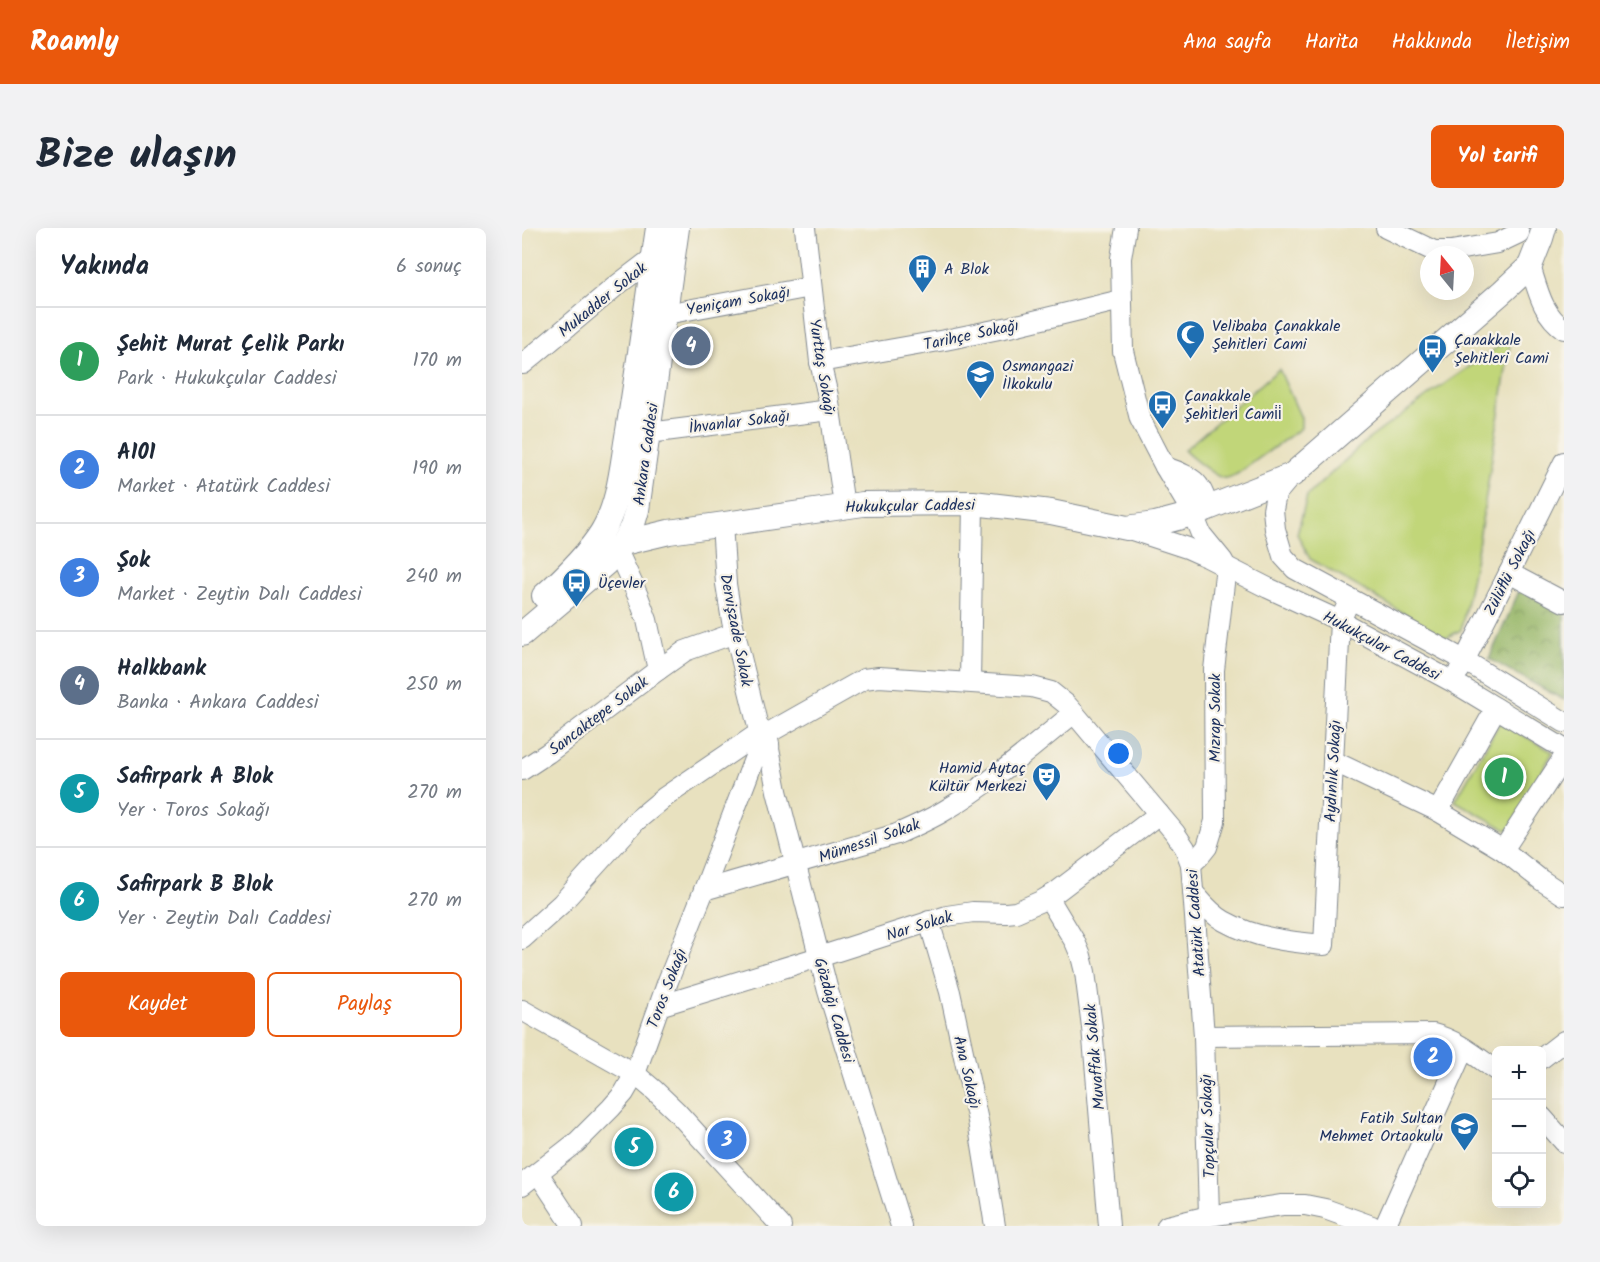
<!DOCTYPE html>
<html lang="tr">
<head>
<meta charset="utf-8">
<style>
  :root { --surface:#fff; --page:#f2f2f3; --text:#1f2937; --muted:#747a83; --line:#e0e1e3; --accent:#ea580c }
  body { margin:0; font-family:Kalam,sans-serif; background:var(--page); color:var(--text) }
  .controls { position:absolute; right:18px; bottom:18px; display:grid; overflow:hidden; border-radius:9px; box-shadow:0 6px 24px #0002 }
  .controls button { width:54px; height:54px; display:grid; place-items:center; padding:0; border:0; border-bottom:2px solid var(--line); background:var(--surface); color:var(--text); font:30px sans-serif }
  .compass { position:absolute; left:898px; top:18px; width:54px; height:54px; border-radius:50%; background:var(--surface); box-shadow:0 6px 24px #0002; rotate:342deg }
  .you { position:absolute; left:597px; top:526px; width:21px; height:21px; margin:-15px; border:4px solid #fff; border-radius:50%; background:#1a73e8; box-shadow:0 0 0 9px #1a73e833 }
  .badge { display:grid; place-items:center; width:39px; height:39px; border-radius:50%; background:var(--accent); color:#fff; font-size:20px; font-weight:700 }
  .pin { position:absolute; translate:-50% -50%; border:3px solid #fff; box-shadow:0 2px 6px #0006 }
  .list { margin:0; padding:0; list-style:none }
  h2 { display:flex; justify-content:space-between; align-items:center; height:78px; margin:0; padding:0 24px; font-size:26px }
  h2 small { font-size:20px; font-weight:400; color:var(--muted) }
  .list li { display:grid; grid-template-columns:39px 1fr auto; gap:18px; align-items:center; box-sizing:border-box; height:108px; padding:0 24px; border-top:2px solid var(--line) }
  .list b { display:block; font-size:22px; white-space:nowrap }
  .list p { margin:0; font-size:20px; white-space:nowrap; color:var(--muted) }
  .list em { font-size:20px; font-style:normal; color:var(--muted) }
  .actions { display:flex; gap:12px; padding:18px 24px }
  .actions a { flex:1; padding:14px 0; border:2px solid var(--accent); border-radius:9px; text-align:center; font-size:21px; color:var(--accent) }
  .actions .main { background:var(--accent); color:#fff }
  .icon { flex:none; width:33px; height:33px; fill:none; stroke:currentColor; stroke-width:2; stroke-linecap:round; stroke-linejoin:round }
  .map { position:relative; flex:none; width:1042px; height:998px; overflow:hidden; border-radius:9px }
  header { display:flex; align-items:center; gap:36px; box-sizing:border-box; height:84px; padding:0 30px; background:var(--accent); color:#fff }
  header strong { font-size:28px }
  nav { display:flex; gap:33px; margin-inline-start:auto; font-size:21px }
  .intro { display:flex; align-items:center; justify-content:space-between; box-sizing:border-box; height:144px; padding:0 36px }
  h1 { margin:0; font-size:42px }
  .button { padding:15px 27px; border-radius:9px; background:var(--accent); color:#fff; font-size:21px; font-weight:700 }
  main { display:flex; gap:36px; padding:0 36px }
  aside { flex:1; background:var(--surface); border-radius:9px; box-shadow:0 6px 24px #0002 }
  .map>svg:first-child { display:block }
  .green { fill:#c1d679; stroke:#6e826c; stroke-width:1.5 }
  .forest { fill:url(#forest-crowns); stroke:#5a7364; stroke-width:1.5 }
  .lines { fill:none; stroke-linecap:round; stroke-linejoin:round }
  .minor-casing { stroke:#82888e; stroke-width:22 }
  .major-casing { stroke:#82888e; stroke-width:26 }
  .minor { stroke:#fff; stroke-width:20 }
  .major { stroke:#fff; stroke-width:24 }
  .labels { text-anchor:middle; stroke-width:4.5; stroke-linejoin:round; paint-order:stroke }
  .poi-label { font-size:16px; fill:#1b2f5e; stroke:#f7f3e8; text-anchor:start }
  .street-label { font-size:16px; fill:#1b2f5e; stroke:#f7f3e8 }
</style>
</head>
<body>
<header>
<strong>Roamly</strong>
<nav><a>Ana sayfa</a><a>Harita</a><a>Hakkında</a><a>İletişim</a></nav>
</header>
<div class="intro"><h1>Bize ulaşın</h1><a class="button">Yol tarifi</a></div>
<main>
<aside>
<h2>Yakında<small>6 sonuç</small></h2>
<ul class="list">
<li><span class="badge" style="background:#2e9e5b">1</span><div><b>Şehit Murat Çelik Parkı</b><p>Park · Hukukçular Caddesi</p></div><em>170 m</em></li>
<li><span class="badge" style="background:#3f7fe0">2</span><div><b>A101</b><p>Market · Atatürk Caddesi</p></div><em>190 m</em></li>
<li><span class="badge" style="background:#3f7fe0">3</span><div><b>Şok</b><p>Market · Zeytin Dalı Caddesi</p></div><em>240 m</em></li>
<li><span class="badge" style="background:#5c6f8a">4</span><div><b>Halkbank</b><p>Banka · Ankara Caddesi</p></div><em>250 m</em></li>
<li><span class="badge" style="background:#0f9aa8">5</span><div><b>Safirpark A Blok</b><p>Yer · Toros Sokağı</p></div><em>270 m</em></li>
<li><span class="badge" style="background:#0f9aa8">6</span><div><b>Safirpark B Blok</b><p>Yer · Zeytin Dalı Caddesi</p></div><em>270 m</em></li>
</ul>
<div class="actions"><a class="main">Kaydet</a><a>Paylaş</a></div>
</aside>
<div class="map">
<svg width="1042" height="998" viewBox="0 0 1042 998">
  <defs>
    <pattern id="forest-crowns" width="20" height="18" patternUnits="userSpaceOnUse" patternTransform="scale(1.5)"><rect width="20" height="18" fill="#98b769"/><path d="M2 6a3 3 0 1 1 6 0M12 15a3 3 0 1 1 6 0" fill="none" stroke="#7b955a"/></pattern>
  </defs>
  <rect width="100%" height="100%" fill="#f7f3e8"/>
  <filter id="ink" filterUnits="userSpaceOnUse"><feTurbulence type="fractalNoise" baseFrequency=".0167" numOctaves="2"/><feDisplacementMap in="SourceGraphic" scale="12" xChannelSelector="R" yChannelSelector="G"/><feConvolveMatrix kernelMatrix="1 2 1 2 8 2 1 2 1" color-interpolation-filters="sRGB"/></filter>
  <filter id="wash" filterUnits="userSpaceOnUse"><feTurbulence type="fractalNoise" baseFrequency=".008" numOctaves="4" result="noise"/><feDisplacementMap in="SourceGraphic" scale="24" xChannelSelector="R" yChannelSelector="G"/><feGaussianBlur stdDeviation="1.35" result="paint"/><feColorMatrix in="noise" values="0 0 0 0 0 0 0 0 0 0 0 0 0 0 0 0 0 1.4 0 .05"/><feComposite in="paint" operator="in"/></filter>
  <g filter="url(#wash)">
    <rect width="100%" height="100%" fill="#e8e1bf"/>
    <!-- green -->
    <g class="green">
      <path d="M989,110L955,324L939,402L924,410L788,331L775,306L785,268L844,213L915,161Z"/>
      <path d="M757,141L779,190V200L715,246C711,248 706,251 701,250C694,249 667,228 662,222Z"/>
      <path d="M978,494L1031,524L986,603L933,573Z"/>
    </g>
    <!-- forest -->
    <path class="forest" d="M998,361L1042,385V472L967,431Z"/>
  </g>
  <g filter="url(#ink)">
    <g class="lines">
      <defs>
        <g id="minor">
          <path d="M283,0L298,134L306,168L322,278"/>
          <path d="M604,0L599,30L601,123L618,191L643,239L671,286L679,306L701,333"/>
          <path d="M864,0L912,23H929L976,15L997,5"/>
          <path d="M1008,38C1016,62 1020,86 1042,101"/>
          <path d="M144,86L289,59"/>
          <path d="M298,134L423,112L487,99L599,72"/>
          <path d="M1,136L94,58L132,29"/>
          <path d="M127,205L308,182"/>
          <path d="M643,239C669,248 680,253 686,281"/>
          <path d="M770,247L754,266L751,282L753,301L761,328L773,341L942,432L1042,494"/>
          <path d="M200,296L204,356L210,393L238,507"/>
          <path d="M607,301L665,320L685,329L746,360L818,393L931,454L1042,521"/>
          <path d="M987,345L1042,374"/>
          <path d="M136,442L163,423L213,405"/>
          <path d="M937,443L987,345L1042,234"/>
          <path d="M448,454L451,275"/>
          <path d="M238,507C245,509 248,514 247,521L255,563L306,763L379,998"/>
          <path d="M241,508L342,451L357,449L510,459L529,464L544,476L552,485L653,605L663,620L669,636L682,808L911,806C935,812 955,829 975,843"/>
          <path d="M811,533L916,583L974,480"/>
          <path d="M0,542L26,525L136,442L125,392L116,368L95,322"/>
          <path d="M916,583L981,622L1019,652L1042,667"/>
          <path d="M981,622L1042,529"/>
          <path d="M669,636L677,629L685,619L693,593L692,442L704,338"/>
          <path d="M182,662L375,606C391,599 407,592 422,583C468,556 510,519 552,485"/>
          <path d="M671,664C680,674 689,686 702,693C732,710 768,714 802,717L818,393L828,371"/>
          <path d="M526,669L553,714L559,728L563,744L570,799L587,998"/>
          <path d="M407,693L428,764L456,893L473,998"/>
          <path d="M0,711L39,676L114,593L143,569L231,509L238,507"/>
          <path d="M137,778L297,729L425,688L451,684L484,685L494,684L519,673L533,665L637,586"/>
          <path d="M0,782L113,846L132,862L154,883L259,998"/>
          <path d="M682,808L687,988"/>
          <path d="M1020,830L1042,813"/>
          <path d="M1020,889L1042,914"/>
          <path d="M16,945L51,998"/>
          <path d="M0,957L55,914L89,880L102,865L113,846L146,753L182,662L234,526"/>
          <path d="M645,998L687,988L760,977H783L803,981L850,998"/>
          <path d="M863,998L942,820"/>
        </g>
        <g id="major">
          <path d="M101,315L147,304L341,276L451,275L529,284L605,300L633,296L671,286L770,247L980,64L1008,38L1019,10L1022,0"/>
          <path d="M22,368C43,349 65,328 80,304C98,274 100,236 106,203C117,135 126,68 136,0"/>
          <path d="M0,406L84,335L101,315L110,299L115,282L155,0"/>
        </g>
      </defs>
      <!-- minor casing -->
      <use href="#minor" class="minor-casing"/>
      <!-- major casing -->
      <use href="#major" class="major-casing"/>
      <!-- minor -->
      <use href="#minor" class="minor"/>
      <!-- major -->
      <use href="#major" class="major"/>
    </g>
  </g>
  <!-- icons -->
  <defs>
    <symbol id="building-pin" viewBox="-11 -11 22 30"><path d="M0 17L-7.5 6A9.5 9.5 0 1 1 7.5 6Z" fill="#1f6fb2" stroke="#f7f3e8"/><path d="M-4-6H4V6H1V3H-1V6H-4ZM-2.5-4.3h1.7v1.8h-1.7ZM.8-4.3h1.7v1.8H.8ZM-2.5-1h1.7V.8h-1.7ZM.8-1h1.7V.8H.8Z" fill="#fff"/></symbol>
    <symbol id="mosque-pin" viewBox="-11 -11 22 30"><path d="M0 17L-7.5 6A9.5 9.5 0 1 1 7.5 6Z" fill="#1f6fb2" stroke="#f7f3e8"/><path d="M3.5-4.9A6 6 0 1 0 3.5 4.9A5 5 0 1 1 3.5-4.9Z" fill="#fff"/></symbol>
    <symbol id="bus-pin" viewBox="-11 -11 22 30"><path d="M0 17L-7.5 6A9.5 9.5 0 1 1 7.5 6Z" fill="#1f6fb2" stroke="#f7f3e8"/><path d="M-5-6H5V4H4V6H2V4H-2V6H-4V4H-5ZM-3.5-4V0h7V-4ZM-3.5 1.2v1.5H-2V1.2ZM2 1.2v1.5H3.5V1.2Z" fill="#fff"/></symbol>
    <symbol id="school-pin" viewBox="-11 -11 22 30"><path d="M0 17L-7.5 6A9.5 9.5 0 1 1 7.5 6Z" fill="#1f6fb2" stroke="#f7f3e8"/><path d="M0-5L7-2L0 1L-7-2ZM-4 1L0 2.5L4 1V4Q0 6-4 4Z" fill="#fff"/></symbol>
    <symbol id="theatre-pin" viewBox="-11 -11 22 30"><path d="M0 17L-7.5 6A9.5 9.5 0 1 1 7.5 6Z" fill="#1f6fb2" stroke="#f7f3e8"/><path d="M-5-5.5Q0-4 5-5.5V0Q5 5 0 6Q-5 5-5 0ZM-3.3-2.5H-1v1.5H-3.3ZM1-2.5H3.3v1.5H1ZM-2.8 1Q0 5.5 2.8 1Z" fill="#fff"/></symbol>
  </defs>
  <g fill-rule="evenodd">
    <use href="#building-pin" x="384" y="24" width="33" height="45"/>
    <use href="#mosque-pin" x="652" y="90" width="33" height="45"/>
    <use href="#bus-pin" x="894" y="104" width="33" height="45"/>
    <use href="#school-pin" x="442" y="130" width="33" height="45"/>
    <use href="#bus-pin" x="624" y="160" width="33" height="45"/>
    <use href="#bus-pin" x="38" y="338" width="33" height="45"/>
    <use href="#theatre-pin" x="508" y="532" width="33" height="45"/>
    <use href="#school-pin" x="926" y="882" width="33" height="45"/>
  </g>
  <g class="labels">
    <!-- poi labels -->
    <g class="poi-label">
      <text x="422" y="46">A Blok</text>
      <text x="690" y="103">Velibaba Çanakkale<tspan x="690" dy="18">Şehitleri Cami</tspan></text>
      <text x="932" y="117">Çanakkale<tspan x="932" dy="18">Şehitleri Cami</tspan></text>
      <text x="480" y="143">Osmangazi<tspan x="480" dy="18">İlkokulu</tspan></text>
      <text x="662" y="173">Çanakkale<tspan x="662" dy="18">Şehi̇tleri̇ Cami̇i̇</tspan></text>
      <text x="76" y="360">Üçevler</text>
      <text x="504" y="545" text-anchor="end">Hamid Aytaç<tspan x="504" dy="18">Kültür Merkezi</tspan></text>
      <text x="921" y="895" text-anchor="end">Fatih Sultan<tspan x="921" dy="18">Mehmet Ortaokulu</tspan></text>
    </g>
    <!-- street labels -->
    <g class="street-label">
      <text transform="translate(80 71) rotate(-39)" y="6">Mukadder Sokak</text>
      <text transform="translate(216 72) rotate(-10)" y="6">Yeniçam Sokağı</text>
      <text transform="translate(449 106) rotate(-12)" y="6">Tarihçe Sokağı</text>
      <text transform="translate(301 139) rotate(81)" y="6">Yurttaş Sokağı</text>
      <text transform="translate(217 193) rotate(-7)" y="6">İhvanlar Sokağı</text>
      <text transform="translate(123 226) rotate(-82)" y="6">Ankara Caddesi</text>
      <text transform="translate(388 277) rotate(-1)" y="6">Hukukçular Caddesi</text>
      <text transform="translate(987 344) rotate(-63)" y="6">Zülüflü Sokağı</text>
      <text transform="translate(215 402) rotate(79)" y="6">Dervişzade Sokak</text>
      <text transform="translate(860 417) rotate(28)" y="6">Hukukçular Caddesi</text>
      <text transform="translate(76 487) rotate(-37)" y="6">Sancaktepe Sokak</text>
      <text transform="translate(692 490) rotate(-90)" y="6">Mızrap Sokak</text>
      <text transform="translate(810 543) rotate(-87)" y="6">Aydınlık Sokağı</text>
      <text transform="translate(347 612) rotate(-19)" y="6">Mümessil Sokak</text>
      <text transform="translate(673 695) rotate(-94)" y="6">Atatürk Caddesi</text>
      <text transform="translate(397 697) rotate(-17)" y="6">Nar Sokak</text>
      <text transform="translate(144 760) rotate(-69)" y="6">Toros Sokağı</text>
      <text transform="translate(313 782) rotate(74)" y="6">Gözdağı Caddesi</text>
      <text transform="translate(572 829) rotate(-95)" y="6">Muvaffak Sokak</text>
      <text transform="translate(446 844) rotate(77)" y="6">Ana Sokağı</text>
      <text transform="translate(685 898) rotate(-92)" y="6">Topçular Sokağı</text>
    </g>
  </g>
</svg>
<div class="controls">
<button>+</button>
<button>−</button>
<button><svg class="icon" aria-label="locate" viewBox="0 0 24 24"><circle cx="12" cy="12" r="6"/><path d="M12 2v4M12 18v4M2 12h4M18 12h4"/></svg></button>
</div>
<svg class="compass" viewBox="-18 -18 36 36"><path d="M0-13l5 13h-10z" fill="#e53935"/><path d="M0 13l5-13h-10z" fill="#747a83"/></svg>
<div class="you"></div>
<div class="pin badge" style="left:982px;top:549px;background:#2e9e5b">1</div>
<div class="pin badge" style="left:911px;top:829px;background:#3f7fe0">2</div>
<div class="pin badge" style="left:205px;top:912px;background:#3f7fe0">3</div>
<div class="pin badge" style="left:169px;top:118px;background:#5c6f8a">4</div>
<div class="pin badge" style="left:112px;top:919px;background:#0f9aa8">5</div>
<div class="pin badge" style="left:152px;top:964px;background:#0f9aa8">6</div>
</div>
</main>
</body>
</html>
